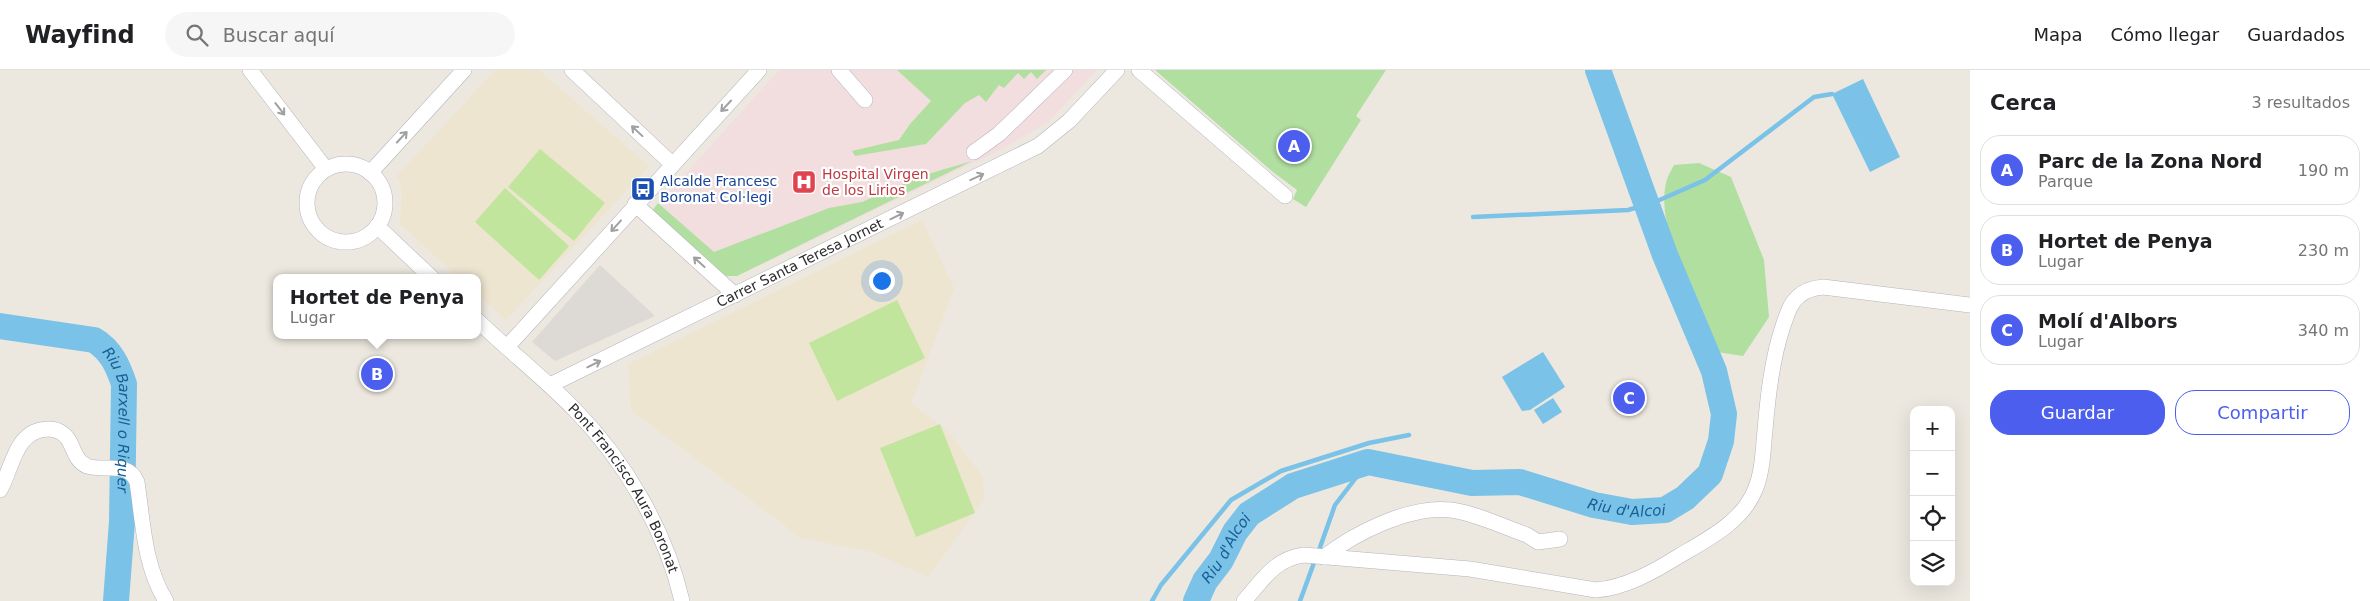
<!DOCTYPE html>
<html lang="es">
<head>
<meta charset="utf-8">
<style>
  :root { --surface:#fff; --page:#f6f6f6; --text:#202124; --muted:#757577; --line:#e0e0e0; --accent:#4b5eee }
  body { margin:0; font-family:"DejaVu Sans",sans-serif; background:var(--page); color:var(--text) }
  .controls { position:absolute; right:15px; bottom:15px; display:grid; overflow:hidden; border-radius:10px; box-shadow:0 5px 20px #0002 }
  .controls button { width:45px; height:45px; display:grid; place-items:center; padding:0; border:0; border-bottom:1px solid var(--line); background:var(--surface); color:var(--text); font:25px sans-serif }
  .you { position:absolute; left:881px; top:210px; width:18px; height:18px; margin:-12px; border:4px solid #fff; border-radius:50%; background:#1a73e8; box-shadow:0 0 0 8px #1a73e833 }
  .badge { display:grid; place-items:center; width:32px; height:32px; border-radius:50%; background:var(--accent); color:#fff; font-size:16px; font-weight:700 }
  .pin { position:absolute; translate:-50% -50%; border:2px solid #fff; box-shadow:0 1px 5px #0006 }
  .popup { position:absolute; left:273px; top:204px; width:208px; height:65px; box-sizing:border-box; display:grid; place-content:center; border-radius:10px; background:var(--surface); filter:drop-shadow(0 1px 4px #0005); font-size:16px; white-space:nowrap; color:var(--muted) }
  .popup b { font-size:19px; color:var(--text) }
  .popup::after { content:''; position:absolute; left:50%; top:100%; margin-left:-10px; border:10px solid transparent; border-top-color:var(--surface) }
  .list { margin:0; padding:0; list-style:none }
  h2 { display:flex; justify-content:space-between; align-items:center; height:65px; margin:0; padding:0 20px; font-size:21px }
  h2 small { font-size:16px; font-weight:400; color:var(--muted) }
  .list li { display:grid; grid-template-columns:32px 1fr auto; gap:15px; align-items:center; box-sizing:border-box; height:70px; margin:0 10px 10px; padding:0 10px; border:1px solid var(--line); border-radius:20px }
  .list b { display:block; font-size:19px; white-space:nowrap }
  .list p { margin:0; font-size:16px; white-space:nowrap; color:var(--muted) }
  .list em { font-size:16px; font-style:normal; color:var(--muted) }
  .actions { display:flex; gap:10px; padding:15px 20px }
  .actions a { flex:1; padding:11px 0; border:1px solid var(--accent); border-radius:20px; text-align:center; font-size:18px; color:var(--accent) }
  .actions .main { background:var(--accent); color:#fff }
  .icon { flex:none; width:28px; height:28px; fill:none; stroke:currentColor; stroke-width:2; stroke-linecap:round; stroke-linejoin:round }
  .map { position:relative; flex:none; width:1970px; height:531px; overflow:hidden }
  header { display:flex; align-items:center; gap:30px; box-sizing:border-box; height:70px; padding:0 25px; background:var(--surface); border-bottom:1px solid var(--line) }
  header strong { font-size:24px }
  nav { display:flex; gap:28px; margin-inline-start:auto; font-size:18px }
  .search { width:350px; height:45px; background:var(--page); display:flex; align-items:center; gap:12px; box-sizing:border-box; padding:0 18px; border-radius:28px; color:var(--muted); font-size:19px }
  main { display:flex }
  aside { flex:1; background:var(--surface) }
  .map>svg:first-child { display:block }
  .education { fill:#ede5d0 }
  .medical { fill:#f2dede }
  .green { fill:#b1dfa0 }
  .pitch { fill:#c1e59c }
  .plaza { fill:#dddad6 }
  .water { fill:#7ac2e7 }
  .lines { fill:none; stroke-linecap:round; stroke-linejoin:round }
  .stream { stroke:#7ac2e7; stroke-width:4.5 }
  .river { stroke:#7ac2e7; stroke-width:26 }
  .minor-casing { stroke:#b3b4be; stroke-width:16 }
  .minor { stroke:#fff; stroke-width:15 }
  .oneway { stroke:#a0a0a0 }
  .labels { text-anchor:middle; stroke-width:4.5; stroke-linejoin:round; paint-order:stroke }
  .health-label { font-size:14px; fill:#be3a42; stroke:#fff; text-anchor:start }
  .transit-label { font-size:14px; fill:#164399; stroke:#fff; text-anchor:start }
  .street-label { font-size:14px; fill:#2c2c2c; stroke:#fff }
  .water-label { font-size:15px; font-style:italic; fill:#176095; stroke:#fff }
</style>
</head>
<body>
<header>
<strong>Wayfind</strong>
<div class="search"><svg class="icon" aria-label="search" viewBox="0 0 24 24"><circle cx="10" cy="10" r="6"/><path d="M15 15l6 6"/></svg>Buscar aquí</div>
<nav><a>Mapa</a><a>Cómo llegar</a><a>Guardados</a></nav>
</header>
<main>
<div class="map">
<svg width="1970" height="531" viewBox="0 0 1970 531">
  <rect width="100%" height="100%" fill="#ece8df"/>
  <!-- education -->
  <g class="education">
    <path d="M495,0H539L649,96L506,250L477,224V208H459L400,154L402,119L397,106Z"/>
    <path d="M922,150L954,218L911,334L945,358L983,406L984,430L928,507L872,482L801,468L631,340L628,294Z"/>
  </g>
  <!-- medical -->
  <path class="medical" d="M779,0H1097L1047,53L996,82L744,203L726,206L652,141Z"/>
  <!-- green -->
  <g class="green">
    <path d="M897,0H1046L1037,9L1031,2L1024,9L1018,3L1004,18L999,15L986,32L979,25L965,33L926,74L855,86L852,81L899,70L910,54L931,31Z"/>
    <path d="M1155,0H1386L1356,46L1361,50L1306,137L1293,129L1297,120L1273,102Z"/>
    <path d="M972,91L737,206H726L652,141L658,133L714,182L829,138L862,132L918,107Z"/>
    <path d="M1699,93L1731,107L1764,190L1769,247L1743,286L1717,282C1699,239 1655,160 1666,113C1667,107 1671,101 1674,95Z"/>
  </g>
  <!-- pitch -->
  <g class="pitch">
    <path d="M540,79L605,133L574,171L508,117Z"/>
    <path d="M505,118L569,176L539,210L475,152Z"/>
    <path d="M897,230L925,288L837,331L809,273Z"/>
    <path d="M940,354L975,443L916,467L880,378Z"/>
  </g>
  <!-- plaza -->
  <path class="plaza" d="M600,195L655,246L555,291L532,272Z"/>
  <!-- water -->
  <g class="water">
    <path d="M1863,9L1900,87L1870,102L1832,24Z"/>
    <path d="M1543,282L1565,317L1530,340L1522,341L1502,307Z"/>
    <path d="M1553,328L1562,342L1543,354L1534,340Z"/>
  </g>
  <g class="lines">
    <!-- stream -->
    <g class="stream">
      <path d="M1473,147L1628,140L1655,132L1705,110L1814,27L1832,24"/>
      <path d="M1318,483L1335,435L1368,392"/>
      <path d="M1152,531L1161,515L1231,430L1281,401L1369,373L1409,365"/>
      <path d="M1300,531L1315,490"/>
    </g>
    <!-- river -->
    <g class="river">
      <path id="s1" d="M0,256L94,270C111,280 118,296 124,314L122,452L116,531"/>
      <path id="s2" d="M1196,531L1205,511L1221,490L1235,462L1249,444L1293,416L1368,392L1472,413L1520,412L1594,435L1632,442L1665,440L1685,428L1710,404L1721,371L1724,344L1714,301L1665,185L1598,0"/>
    </g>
    <defs>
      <g id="minor">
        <path d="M250,0L326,99"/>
        <path d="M572,0L672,94"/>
        <path d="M839,0L865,30"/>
        <path d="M1139,0L1285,126"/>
        <path d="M974,82L999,64L1065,0"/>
        <circle cx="346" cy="133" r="39"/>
        <path d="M370,103L464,0"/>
        <path d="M635,134L735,225"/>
        <path d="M377,156L432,208"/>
        <path id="s3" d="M477,250C509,281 544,308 575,340C625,391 666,461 682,531"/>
        <path d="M507,277L759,0"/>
        <path id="s4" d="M550,315L1038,76L1069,51L1117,0"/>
        <path d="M0,420C13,397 15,360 48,359C56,359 63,362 68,369C74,378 75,391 87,396C105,402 128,390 137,412C143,452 144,496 166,531"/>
        <path d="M1324,487C1355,463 1410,435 1451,440C1475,443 1504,457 1527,465L1538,472L1560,469"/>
        <path d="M1244,531C1263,510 1274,489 1304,485L1470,499L1596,520C1625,518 1655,501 1679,486C1708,469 1742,452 1755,420C1763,401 1763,379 1765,360C1768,325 1772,289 1783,256C1787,245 1790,233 1799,226C1805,220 1815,218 1823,217L1970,235"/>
      </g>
    </defs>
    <!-- minor casing -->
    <use href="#minor" class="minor-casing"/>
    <!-- minor -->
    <use href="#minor" class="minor"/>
  </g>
  <!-- one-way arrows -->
  <defs><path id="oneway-shaft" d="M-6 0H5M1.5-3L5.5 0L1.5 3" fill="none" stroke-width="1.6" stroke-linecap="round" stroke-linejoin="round" transform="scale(1.25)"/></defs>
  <g class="oneway">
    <use href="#oneway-shaft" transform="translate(726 36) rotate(133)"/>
    <use href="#oneway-shaft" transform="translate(280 39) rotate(52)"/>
    <use href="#oneway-shaft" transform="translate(637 61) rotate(-137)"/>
    <use href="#oneway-shaft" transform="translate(402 67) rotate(-47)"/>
    <use href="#oneway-shaft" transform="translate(977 107) rotate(-25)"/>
    <use href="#oneway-shaft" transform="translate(897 146) rotate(-26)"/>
    <use href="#oneway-shaft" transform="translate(616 156) rotate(132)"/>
    <use href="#oneway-shaft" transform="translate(699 192) rotate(-138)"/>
    <use href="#oneway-shaft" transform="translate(594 294) rotate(-26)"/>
  </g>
  <!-- icons -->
  <defs>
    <symbol id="hospital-square" viewBox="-11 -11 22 22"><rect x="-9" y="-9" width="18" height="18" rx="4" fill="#e0444e" stroke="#fff"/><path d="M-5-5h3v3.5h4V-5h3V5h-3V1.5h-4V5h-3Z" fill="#fff"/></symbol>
    <symbol id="bus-square" viewBox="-11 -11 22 22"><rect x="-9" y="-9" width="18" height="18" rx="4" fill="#1a4fb4" stroke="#fff"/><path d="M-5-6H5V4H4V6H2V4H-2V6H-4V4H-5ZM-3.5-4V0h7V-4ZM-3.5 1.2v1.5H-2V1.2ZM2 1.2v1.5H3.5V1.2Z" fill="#fff"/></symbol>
  </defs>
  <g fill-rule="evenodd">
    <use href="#hospital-square" x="790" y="98" width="28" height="28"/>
    <use href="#bus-square" x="629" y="105" width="28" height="28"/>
  </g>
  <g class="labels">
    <!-- health labels -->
    <g class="health-label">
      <text x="822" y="109">Hospital Virgen<tspan x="822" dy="16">de los Lirios</tspan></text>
    </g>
    <!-- transit labels -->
    <g class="transit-label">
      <text x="660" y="116">Alcalde Francesc<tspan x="660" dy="16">Boronat Col·legi</tspan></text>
    </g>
    <!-- street labels -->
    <g class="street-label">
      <text dy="5" stroke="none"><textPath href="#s4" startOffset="278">Carrer Santa Teresa Jornet</textPath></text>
      <text dy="5" stroke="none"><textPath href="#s3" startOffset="226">Pont Francisco Aura Boronat</textPath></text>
    </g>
    <!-- water labels -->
    <g class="water-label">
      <text dy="5" stroke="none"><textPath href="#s1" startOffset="184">Riu Barxell o Riquer</textPath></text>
      <text dy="5" stroke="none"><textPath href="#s2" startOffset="498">Riu d'Alcoi</textPath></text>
      <text dy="5" stroke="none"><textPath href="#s2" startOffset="61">Riu d'Alcoi</textPath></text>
    </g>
  </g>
</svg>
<div class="controls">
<button>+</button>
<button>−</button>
<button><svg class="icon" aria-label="locate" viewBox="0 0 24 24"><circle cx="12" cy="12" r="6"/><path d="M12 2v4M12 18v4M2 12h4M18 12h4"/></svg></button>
<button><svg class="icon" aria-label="layers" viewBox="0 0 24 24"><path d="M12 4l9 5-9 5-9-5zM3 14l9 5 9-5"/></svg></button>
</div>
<div class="you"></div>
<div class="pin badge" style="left:1294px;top:76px">A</div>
<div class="pin badge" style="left:377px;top:304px">B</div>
<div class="popup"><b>Hortet de Penya</b>Lugar</div>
<div class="pin badge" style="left:1629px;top:328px">C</div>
</div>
<aside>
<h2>Cerca<small>3 resultados</small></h2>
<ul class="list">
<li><span class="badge">A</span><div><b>Parc de la Zona Nord</b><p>Parque</p></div><em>190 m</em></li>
<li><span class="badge">B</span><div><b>Hortet de Penya</b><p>Lugar</p></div><em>230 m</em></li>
<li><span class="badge">C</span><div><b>Molí d'Albors</b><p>Lugar</p></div><em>340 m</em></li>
</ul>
<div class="actions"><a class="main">Guardar</a><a>Compartir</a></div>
</aside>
</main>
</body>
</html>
